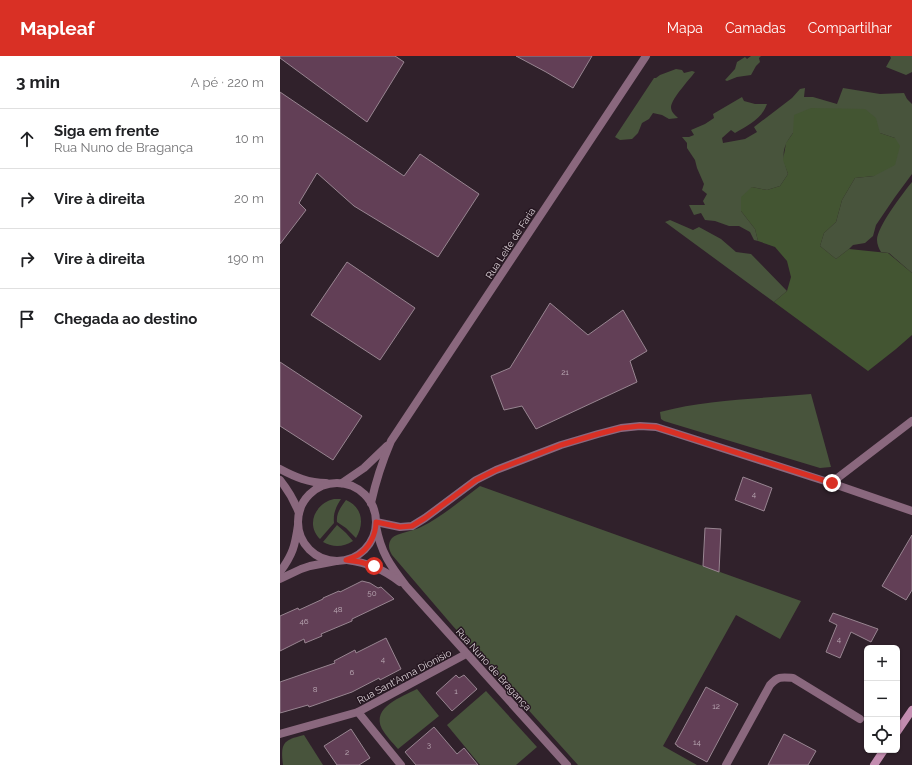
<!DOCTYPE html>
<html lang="pt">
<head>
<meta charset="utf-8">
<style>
  :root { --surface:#fff; --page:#f6f6f6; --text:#202124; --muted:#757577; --line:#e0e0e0; --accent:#d93025 }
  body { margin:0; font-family:Raleway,sans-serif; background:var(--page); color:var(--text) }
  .controls { position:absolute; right:12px; bottom:12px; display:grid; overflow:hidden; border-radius:6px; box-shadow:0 1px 3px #0004 }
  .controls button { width:36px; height:36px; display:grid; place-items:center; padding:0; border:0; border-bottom:1px solid var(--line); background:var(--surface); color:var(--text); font:20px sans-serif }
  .stop { position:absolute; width:12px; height:12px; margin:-9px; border:3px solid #d93025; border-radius:50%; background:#fff }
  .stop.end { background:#d93025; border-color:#fff; box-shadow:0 1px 4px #0008 }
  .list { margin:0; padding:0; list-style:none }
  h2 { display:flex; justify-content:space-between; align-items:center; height:52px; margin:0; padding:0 16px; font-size:17px }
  h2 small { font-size:13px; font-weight:400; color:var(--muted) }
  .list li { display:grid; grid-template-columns:26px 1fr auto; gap:12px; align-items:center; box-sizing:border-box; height:60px; padding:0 16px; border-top:1px solid var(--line) }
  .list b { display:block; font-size:15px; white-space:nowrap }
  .list p { margin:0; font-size:13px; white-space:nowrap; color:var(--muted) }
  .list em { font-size:13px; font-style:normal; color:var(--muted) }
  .icon { flex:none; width:22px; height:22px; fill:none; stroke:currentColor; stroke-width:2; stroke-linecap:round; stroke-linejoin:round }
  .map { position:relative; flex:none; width:632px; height:709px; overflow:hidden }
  header { display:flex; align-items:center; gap:24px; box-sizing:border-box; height:56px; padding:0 20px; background:var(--accent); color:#fff }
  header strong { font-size:19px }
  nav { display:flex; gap:22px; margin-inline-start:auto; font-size:14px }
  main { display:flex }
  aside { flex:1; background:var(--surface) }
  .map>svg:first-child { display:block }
  .green { fill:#48543c }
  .forest { fill:#435532 }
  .building { fill:#623f56; stroke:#988591 }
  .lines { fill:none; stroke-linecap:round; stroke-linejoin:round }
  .minor { stroke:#8a687e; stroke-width:8 }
  .tertiary { stroke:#8a687e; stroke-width:8 }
  .secondary { stroke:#c38db0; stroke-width:8 }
  .route { stroke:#d93025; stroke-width:5 }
  .labels { text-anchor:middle; stroke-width:3; stroke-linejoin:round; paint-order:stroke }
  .number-label { font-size:8px; fill:#bdacb7 }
  .street-label { font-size:10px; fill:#dbd1d7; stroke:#261721 }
</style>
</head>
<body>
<header>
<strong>Mapleaf</strong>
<nav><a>Mapa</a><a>Camadas</a><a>Compartilhar</a></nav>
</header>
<main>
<aside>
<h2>3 min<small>A pé · 220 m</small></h2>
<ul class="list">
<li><svg class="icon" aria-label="ahead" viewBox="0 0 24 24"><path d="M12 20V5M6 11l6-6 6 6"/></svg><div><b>Siga em frente</b><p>Rua Nuno de Bragança</p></div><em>10 m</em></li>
<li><svg class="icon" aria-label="right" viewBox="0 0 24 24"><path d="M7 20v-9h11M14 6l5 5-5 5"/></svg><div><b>Vire à direita</b></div><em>20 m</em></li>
<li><svg class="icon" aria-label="right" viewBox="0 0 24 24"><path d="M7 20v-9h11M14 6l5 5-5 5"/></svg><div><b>Vire à direita</b></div><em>190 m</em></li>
<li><svg class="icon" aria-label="arrive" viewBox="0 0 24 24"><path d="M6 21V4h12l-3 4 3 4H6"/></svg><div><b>Chegada ao destino</b></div></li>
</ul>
</aside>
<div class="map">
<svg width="632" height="709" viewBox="0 0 632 709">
  <rect width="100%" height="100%" fill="#30212b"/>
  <!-- green -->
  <g class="green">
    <path d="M471,0H481L479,2L480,6L476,10L471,19L457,21L447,25L445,24L455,13L457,6L465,1L467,3Z"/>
    <path d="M610,0H632V16L626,19L606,11L611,2Z"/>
    <path d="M396,13L402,14L404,17L412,15L415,16C409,24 392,42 391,51C391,56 395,59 398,62L389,63L382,59L373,57L369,63L362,67L358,77L352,83L340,84L335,81L374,22H376L380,19Z"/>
    <path d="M525,32L524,41H533L557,48L563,32L600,38L624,37L627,43L632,48V118L615,141L596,169L593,180L585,187L573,189L569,193L556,203L540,190L544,177L556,166L562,144L575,122L594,120L615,82L600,77H513C501,93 502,100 508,118L500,130L487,134L472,131L461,155L475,173L478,185L474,184L470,176L459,170H449L435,165L425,164L421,157L414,159L409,149H425L423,145L427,138L422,134L424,128L417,112L415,104L407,92V87L402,81H409L414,79L411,74L425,68L434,62L433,58L462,41L464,45L475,48H487C481,64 468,69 455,77L451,74L442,82L443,87L465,83L477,76L474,71L512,42L520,33Z"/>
    <path d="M632,126V217L609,197L601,196C599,193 597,188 597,184C597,171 623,137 632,126Z"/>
    <path d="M390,164L413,174L419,171L441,183L456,196L471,198L507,235L494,246L385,166Z"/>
    <path d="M531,338L551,411L540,412L384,365L381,363L380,356C429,343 480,343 531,338Z"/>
    <path d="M200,430L521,545L500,583L456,559L383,690L417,709H298L172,569L112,499C109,494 107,488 112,482C117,477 133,475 141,471C162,461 181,444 200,430Z"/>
    <path d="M54,443H61C56,451 53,457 54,467L40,483C25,468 36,447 54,443Z"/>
    <path d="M66,444C82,451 85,467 76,482L66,472L57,466C56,457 61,451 66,444Z"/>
    <path d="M57,469L66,477L73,485C63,491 54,492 43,486Z"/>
    <path d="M137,633L159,660L118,693C113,687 106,680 102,673C91,651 122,641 137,633Z"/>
    <path d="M206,635L257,691L236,709H200L167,669Z"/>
    <path d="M24,679L43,709H3C0,686 4,684 24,679Z"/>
  </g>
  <!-- forest -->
  <path class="forest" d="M531,52L585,53L596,62L600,77L615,82L620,90L615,109L594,120L575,122L562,144L556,166L544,177L540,190L556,203L569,193L608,197L632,217V279L616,293L588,315L494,246L507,235L511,221L507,205L495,191L478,185L475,173L461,155V141L472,131L487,134L500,130L508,118L503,104L506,87L513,77L514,59Z"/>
  <!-- building -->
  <g class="building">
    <path d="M0,0H115L124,6L87,66L0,2Z"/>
    <path d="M236,0H312L293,32L266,16Z"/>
    <path d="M0,36L124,120L140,98L199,138L158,201L74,150L37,117L19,147L26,154L0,188Z"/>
    <path d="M67,206L135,252L100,304L31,259Z"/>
    <path d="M270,247L308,279L343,254L367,295L350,305L357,326L256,373L242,350L224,354L211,320L230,312Z"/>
    <path d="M0,306L82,360L53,404L0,370Z"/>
    <path d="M463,421L492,432L484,455L455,444Z"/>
    <path d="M425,472L441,473L439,516L423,510Z"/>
    <path d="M632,479V534L626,544L602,530Z"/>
    <path d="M82,525L90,527L98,532L101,531L114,543L72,563V565L41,578L42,580L25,587L24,583L0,595V560L18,552L19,554L43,543V542L59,535L60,536Z"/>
    <path d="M553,557L598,573L591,586L571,576L560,602L546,596L557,569L549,565Z"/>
    <path d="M106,582L121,613L100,624L99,622L72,636L29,651L28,649L0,657V626L55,607L54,605L75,594L76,597Z"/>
    <path d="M176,619L179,622L184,619L197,633L172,655L156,637Z"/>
    <path d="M426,631L458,648L427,706L397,690V689L395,688Z"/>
    <path d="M154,671L177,698L184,692L198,709H136L125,696Z"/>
    <path d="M71,673L90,702L79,709H57L44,690Z"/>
    <path d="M504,678L536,695L528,709H488Z"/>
  </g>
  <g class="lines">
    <!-- minor -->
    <g class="minor">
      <path d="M62,427L84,412L107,390"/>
      <path d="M551,427L632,365"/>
      <path d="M91,447C96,424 102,406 111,385L366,0"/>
      <path d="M96,466L120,471L132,470L145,462L196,424L216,414L281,389L318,378L341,372L360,370L376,371L392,376L551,427L632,455"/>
      <path d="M0,516C13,498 15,490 18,469"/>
      <path d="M0,523L21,513L30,510L56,505"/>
      <path d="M78,656L121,709"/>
      <path d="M0,678L78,656L186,598"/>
      <path d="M446,709L490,629C498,620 502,621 513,622L580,663"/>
    </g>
    <!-- tertiary -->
    <g class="tertiary">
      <path d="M0,413C15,421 29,427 46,427"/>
      <path d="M0,424C8,434 14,444 19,457"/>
      <circle cx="57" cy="466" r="39"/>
      <path d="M96,470C101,497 110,509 126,530L287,709"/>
      <path d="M67,504C88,507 103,513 120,526"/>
    </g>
    <!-- secondary -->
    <g class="secondary">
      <path d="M617,676L632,654"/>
      <path d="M594,709L604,694"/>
    </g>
  </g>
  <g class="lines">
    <!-- route -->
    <path class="route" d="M94,510L80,506L66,504C70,502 75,501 78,499C89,492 96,479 96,466L120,471L132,470L145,462L196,424L216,414L281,389L318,378L341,372L360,370L376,371L392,376L552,427"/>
  </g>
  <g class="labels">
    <!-- number labels -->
    <g class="number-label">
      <text x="285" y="319">21</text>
      <text x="474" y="441">4</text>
      <text x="92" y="540">50</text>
      <text x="58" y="556">48</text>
      <text x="24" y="568">46</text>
      <text x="559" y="586">4</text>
      <text x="103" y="606">4</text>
      <text x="72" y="619">6</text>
      <text x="35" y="636">8</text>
      <text x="176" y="638">1</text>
      <text x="436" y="653">12</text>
      <text x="417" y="689">14</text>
      <text x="149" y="692">3</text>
      <text x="67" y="699">2</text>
    </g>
    <!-- street labels -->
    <g class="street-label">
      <text transform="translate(230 187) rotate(-57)" y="4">Rua Leite de Faria</text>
      <text transform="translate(214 613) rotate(48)" y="4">Rua Nuno de Bragança</text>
      <text transform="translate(124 620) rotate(-28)" y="4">Rua Sant'Anna Dionísio</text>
    </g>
  </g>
</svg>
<div class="controls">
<button>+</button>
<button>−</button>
<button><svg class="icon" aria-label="locate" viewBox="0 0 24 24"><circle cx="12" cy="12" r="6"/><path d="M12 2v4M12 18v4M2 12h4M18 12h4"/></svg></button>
</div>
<div class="stop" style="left:94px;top:510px"></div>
<div class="stop end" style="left:552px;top:427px"></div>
</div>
</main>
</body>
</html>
